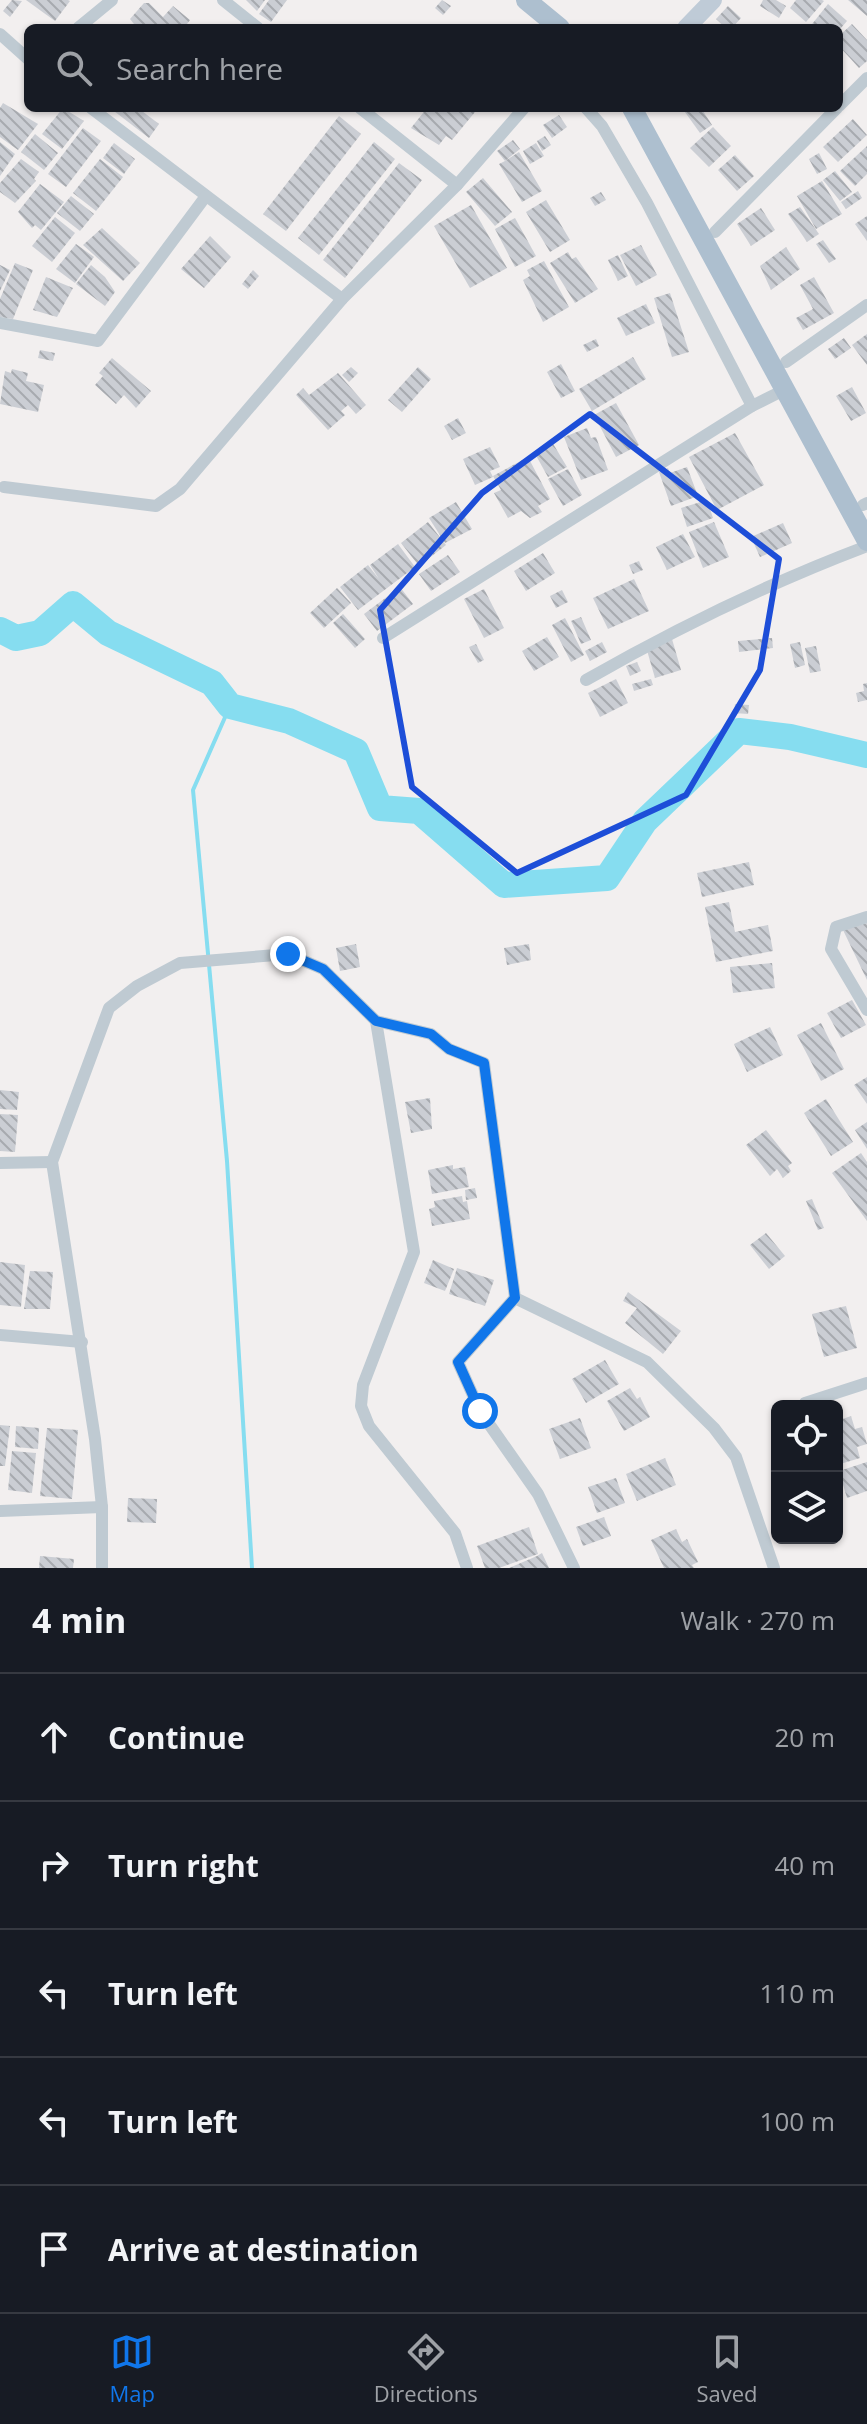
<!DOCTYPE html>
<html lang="en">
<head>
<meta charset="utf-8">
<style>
  :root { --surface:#171b24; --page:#20242c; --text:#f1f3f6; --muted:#9ea1a6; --line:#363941; --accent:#1076ea }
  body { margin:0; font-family:"Open Sans",sans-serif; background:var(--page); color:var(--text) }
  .controls { position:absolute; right:24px; bottom:24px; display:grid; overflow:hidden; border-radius:12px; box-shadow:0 2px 6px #0004 }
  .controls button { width:72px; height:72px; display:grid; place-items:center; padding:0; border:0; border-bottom:2px solid var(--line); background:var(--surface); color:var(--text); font:40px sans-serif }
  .stop { position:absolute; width:24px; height:24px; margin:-18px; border:6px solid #1076ea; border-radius:50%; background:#fff }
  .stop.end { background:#1076ea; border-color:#fff; box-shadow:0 2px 8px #0008 }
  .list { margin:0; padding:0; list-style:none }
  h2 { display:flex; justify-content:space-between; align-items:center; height:104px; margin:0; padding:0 32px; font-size:34px }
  h2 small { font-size:26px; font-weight:400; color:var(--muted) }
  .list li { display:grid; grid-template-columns:52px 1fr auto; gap:24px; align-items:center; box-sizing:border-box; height:128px; padding:0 32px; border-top:2px solid var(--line) }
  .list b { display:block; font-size:30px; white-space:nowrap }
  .list em { font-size:26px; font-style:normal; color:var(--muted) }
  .icon { flex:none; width:44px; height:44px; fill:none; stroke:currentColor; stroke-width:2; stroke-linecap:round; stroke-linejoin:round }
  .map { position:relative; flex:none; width:867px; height:1568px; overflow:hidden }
  .search { position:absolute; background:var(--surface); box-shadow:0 2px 6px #0004; left:24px; right:24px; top:24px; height:88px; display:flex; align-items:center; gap:20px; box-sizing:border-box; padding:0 28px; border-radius:12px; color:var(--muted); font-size:30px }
  .sheet { height:744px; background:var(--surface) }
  nav { display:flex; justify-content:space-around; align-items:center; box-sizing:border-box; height:112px; border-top:2px solid var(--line); background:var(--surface); font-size:22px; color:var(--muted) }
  nav a { display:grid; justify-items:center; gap:4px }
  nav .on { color:var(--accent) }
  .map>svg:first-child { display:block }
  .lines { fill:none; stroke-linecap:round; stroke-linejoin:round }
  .stream { stroke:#86ddf0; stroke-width:4 }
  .river { stroke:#86ddf0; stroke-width:26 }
  .building { fill:url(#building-back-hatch) }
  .street { stroke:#bfcad2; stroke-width:12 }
  .secondary { stroke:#bfcbd7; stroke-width:18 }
  .primary { stroke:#adbfcf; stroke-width:20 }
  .route { stroke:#1076ea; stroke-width:10 }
  .marked { fill:none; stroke:#1d4ed8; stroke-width:6; stroke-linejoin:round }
</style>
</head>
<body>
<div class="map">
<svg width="867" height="1568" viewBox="0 0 867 1568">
  <defs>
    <pattern id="building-back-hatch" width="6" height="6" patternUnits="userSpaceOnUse" patternTransform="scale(2)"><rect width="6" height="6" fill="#cbced4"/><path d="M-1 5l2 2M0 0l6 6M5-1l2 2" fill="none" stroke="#a7aaaf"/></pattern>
  </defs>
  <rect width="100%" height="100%" fill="#f2efef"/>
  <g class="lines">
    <!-- stream -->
    <path class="stream" d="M230,706L193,790L227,1161L252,1568"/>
    <!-- river -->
    <path class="river" d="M0,630L16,638L40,633L73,604L108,633L212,683L230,706L289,721L356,751L380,808L419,811L504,885L607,878L645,821L739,731L790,737L867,755"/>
  </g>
  <!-- building -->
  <g class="building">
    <path d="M12,0L22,1L10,17L3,11Z"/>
    <path d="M26,0H68L70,1L55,21Z"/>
    <path d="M246,0H265L257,11Z"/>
    <path d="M269,0H287L271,22L259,14Z"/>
    <path d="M442,0L451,6L443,15L435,8Z"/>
    <path d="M763,0H776L786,6L779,18L760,6Z"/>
    <path d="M796,0H822L824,1L806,22L790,8Z"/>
    <path d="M848,0H867V16Z"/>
    <path d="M144,3H149L163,17L173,6L190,20L184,28H131L134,24L130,19Z"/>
    <path d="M828,4L847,21L841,28H809Z"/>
    <path d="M728,6L741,18L732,28H726L716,19Z"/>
    <path d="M852,24L867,40V61L859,68L839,46V36Z"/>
    <path d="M3,103L38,124L18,150L0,137V108Z"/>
    <path d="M63,108L84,121L62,149L42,134Z"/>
    <path d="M110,108H138L159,124L149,138Z"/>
    <path d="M427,108H470L475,112L452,140L446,136L439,145L411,128Z"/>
    <path d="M682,108H701L712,125L700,133Z"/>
    <path d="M559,115L567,127L552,138L543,125Z"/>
    <path d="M339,116L361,134L286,231L263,214Z"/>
    <path d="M853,119L867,135L838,162L823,147Z"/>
    <path d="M713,127L731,146L709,167L690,148Z"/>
    <path d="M83,128L101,141L66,187L48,174Z"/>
    <path d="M35,134L58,153L44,170L21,152Z"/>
    <path d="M545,136L551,145L542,151L537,141Z"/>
    <path d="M513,140L520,149L505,161L519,152L542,191L522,202L499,164L505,161L497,151Z"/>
    <path d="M0,142L15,154L0,176Z"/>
    <path d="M374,142L395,159L319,255L298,238Z"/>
    <path d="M114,143L135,159L124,174L103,158Z"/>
    <path d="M536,143L544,156L530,164L523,151Z"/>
    <path d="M867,146V174L855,186L840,171Z"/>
    <path d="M819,153L827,169L817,174L809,159Z"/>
    <path d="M735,155L754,176L737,191L718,170Z"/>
    <path d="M21,159L39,172L34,179L36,181L15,203L0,192V183Z"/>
    <path d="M100,159L123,177L96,211L73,193Z"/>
    <path d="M399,163L422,180L345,278L323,260Z"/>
    <path d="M835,171L852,192L840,201L823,180Z"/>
    <path d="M483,178L512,212L495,226L466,192Z"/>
    <path d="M822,181L842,214L816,229L797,196Z"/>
    <path d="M40,184L64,202L41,230L35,225L32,228L18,212Z"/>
    <path d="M858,191L862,198L846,209L841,202Z"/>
    <path d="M601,192L606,200L595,206L590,198Z"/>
    <path d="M71,196L94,214L80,231L57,213Z"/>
    <path d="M546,200L570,240L550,252L526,212Z"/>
    <path d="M471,205L507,268L470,288L434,226Z"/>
    <path d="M800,207L819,234L807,242L788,214Z"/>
    <path d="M761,208L775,230L751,246L737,224Z"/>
    <path d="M867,216V241L855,224Z"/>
    <path d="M55,217L75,233L52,262L32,246Z"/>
    <path d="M515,218L536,256L515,267L495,229Z"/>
    <path d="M102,228L140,263L123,281L83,245Z"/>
    <path d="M210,236L231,257L204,288L181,269Z"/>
    <path d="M823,240L836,259L829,263L816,244Z"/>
    <path d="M76,244L94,257L75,283L56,269Z"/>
    <path d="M641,245L657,275L636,286L620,255Z"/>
    <path d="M786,247L800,269L771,290L760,266Z"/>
    <path d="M568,252L572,259L576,257L598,289L575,303L550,263Z"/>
    <path d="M618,255L628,276L618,281L608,260Z"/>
    <path d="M544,261L569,307L543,322L523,280L530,276L527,270Z"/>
    <path d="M15,263L33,270L13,319L0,317V299Z"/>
    <path d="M0,265L10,270L0,291Z"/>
    <path d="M91,265L105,277L115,292L105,306L76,284Z"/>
    <path d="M253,270L259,276L248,289L242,284Z"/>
    <path d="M46,277L73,288L57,317L33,310Z"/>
    <path d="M814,277L834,313L803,330L796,318L813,309L800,285Z"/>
    <path d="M670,293L689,352L672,357L654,298Z"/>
    <path d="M646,304L655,323L626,336L617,318Z"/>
    <path d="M867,334V365L852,345Z"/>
    <path d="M844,338L851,348L835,359L828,349Z"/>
    <path d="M596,339L599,346L587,352L583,345Z"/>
    <path d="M40,350L55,353L53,361L38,358Z"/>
    <path d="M633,357L646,379L592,411L579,389Z"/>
    <path d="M112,358L151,391L136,408L124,395L116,404L95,385L103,376L99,373Z"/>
    <path d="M561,364L575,391L561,398L547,372Z"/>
    <path d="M351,367L358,373L349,382L342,375Z"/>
    <path d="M418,367L431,379L402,412L388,400Z"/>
    <path d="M12,369L28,373L26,381L44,385L38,412L0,404L5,371L11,373Z"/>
    <path d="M338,373L366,405L356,414L348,405L341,411L345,415L328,430L296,395L303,388L309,395Z"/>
    <path d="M852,387L866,413L851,421L836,396Z"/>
    <path d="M616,403L639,445L616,457L594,415Z"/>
    <path d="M458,418L466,433L452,440L444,426Z"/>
    <path d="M587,428L591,438L596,437L608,470L581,480L564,437Z"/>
    <path d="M735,433L764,485L717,510L689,457Z"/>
    <path d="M552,442L567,467L548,477L534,452Z"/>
    <path d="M490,447L500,467L490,471L493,477L475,485L463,459Z"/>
    <path d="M528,457L550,499L538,506L542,512L530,518L521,511L508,518L494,493L501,490L493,476Z"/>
    <path d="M687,467L698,496L671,506L659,472L668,468L670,473Z"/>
    <path d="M568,469L582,495L563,506L548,479Z"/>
    <path d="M707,500L713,518L687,527L681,508Z"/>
    <path d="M456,502L472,529L445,543L429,518Z"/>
    <path d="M428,522L446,545L419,566L401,543Z"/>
    <path d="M714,522L729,557L703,568L689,532Z"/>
    <path d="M783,523L792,543L760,557L751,537Z"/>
    <path d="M683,534L695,557L667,570L656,547Z"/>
    <path d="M398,544L415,567L358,610L340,587L368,565L379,579L370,565Z"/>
    <path d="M543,553L555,573L526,591L514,571Z"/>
    <path d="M448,555L460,572L431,591L419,574Z"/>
    <path d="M639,561L643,570L633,574L629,565Z"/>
    <path d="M634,579L649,611L608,629L593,598Z"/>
    <path d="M400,587L413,604L377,631L364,614Z"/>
    <path d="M337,588L351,603L324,628L310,613Z"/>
    <path d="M484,589L504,628L484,638L464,599Z"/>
    <path d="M562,590L568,602L556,608L550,596Z"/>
    <path d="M343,614L365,639L355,648L333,623Z"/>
    <path d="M581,617L591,640L581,644L571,621Z"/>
    <path d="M565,618L584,655L571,662L552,625Z"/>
    <path d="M547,637L559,657L534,671L522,651Z"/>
    <path d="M772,638L773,648L739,652L738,641Z"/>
    <path d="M672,639L681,670L655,678L646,647Z"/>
    <path d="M602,642L607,652L590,661L585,651Z"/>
    <path d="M800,642L805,665L795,668L790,644Z"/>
    <path d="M476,644L484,660L478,663L469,647Z"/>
    <path d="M816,646L821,671L810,673L805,648Z"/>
    <path d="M637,662L641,671L630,676L626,666Z"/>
    <path d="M616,679L628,703L600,717L588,693Z"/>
    <path d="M651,679L653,685L634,691L632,684Z"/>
    <path d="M867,683V700L858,702L856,693L864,691L863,684Z"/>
    <path d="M735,704L749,705L748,714L734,713Z"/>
    <path d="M749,862L754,885L702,897L697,873Z"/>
    <path d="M729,902L735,932L768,925L773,951L716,962L705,907Z"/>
    <path d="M867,923V980L843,930Z"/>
    <path d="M356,944L360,967L340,971L336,948Z"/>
    <path d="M529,944L531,960L507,965L504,948Z"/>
    <path d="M772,963L775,988L733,993L730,967Z"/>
    <path d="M852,1000L866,1025L841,1038L827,1013Z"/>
    <path d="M821,1023L844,1069L821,1081L797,1035Z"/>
    <path d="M770,1027L783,1055L747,1072L734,1044Z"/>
    <path d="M867,1077V1104L854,1085Z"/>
    <path d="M0,1090L19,1092L17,1110L0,1109Z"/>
    <path d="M430,1098L432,1129L411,1133L405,1102Z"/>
    <path d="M826,1099L853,1142L831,1156L804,1113Z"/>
    <path d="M0,1114L18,1115L15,1152L0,1151Z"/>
    <path d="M867,1122V1149L855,1130Z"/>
    <path d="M766,1130L792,1163L788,1166L791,1171L783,1178L777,1169L770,1176L746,1145Z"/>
    <path d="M861,1153L867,1162V1221L832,1173Z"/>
    <path d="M453,1165V1169L465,1167L469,1187L432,1194L428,1170Z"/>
    <path d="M475,1188L477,1198L466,1200L465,1190Z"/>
    <path d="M462,1196L463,1202L467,1201L470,1219L432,1226L429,1209L435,1207L434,1201Z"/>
    <path d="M812,1199L824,1228L818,1230L806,1201Z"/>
    <path d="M766,1233L785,1256L769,1269L750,1245Z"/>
    <path d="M433,1260L454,1269L445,1291L424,1283Z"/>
    <path d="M0,1262L25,1265L21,1307L0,1305Z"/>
    <path d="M457,1268L494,1280L485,1306L449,1294Z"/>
    <path d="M30,1271L53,1272L50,1309H24Z"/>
    <path d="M628,1292L681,1331L663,1354L625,1323L637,1308L623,1301Z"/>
    <path d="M846,1306L857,1348L824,1357L812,1314Z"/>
    <path d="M605,1360L619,1384L586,1403L572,1379Z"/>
    <path d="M630,1388L637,1399L640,1397L650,1417L624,1431L607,1401Z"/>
    <path d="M851,1416L855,1429L862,1427L867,1444L857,1447L860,1458L837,1465V1421Z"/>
    <path d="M580,1418L591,1448L560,1459L549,1429Z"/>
    <path d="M0,1425L10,1426L5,1466H0Z"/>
    <path d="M16,1426L39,1428L38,1449L15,1447Z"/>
    <path d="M47,1428L78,1430L72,1499L40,1496Z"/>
    <path d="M12,1451L36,1453L32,1493L8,1490Z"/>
    <path d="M665,1458L676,1485L637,1501L626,1474Z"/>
    <path d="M867,1462V1491L847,1498L839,1471Z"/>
    <path d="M616,1478L625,1503L597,1513L588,1487Z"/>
    <path d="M128,1498L157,1499L156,1523L127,1522Z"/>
    <path d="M604,1517L611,1536L583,1546L576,1527Z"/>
    <path d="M529,1527L538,1554L499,1568H485L477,1546Z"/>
    <path d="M676,1529L682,1542L687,1539L698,1562L692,1565L694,1568H664L651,1540Z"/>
    <path d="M542,1553L549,1568H509L537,1556Z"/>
    <path d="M40,1556L74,1559L73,1568H39Z"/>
  </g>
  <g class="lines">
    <!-- street -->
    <g class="street">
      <path d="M223,0L258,28"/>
      <path d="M78,28L112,0"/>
      <path d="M0,34L28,59"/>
      <path d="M839,106L867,78"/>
      <path d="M91,108L342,299"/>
      <path d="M360,108L457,185"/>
      <path d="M586,108L602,126L647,203L752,406"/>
      <path d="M715,232L837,108"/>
      <path d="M0,323L98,341L206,196"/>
      <path d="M786,362L867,305"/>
      <path d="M4,487L156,506L180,489L342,299L457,185L524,108"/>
      <path d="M863,505L867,503"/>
      <path d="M383,638L752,406L786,389"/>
      <path d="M586,680C677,628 769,583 867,546"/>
      <path d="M867,917L836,927L831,949L867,1010"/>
      <path d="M376,1021L414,1252L363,1385L361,1406L369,1426L455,1533L467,1568"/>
      <path d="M0,1163L52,1162"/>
      <path d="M515,1298L458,1362L480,1411L538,1494L574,1568"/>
      <path d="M0,1335L82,1342"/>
      <path d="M805,1403L867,1383"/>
      <path d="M0,1511L102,1507"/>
      <path d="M102,1568V1507L95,1439L52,1162L109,1008L137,986L180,963L288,954L323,969L376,1021L431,1034L449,1049L484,1063L515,1298L647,1362L714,1428L736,1457L774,1568"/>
    </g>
    <!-- secondary -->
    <path class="secondary" d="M686,28L713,0"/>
    <!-- primary -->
    <g class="primary">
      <path d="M526,0L560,28"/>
      <path d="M632,108L867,541"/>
    </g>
  </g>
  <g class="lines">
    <!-- route -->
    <path class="route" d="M288,954L323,969L376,1021L431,1034L449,1049L484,1063L515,1298L458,1362L480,1411"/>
  </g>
  <!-- marked area -->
  <path class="marked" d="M590,414L779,559L760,670L686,795L517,873L412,787L380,610L482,493Z"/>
</svg>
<div class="controls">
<button><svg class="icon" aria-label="locate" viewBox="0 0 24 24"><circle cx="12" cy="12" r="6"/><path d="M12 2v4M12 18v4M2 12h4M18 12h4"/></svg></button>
<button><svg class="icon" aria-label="layers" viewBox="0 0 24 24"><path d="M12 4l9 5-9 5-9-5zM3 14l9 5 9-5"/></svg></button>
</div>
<div class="stop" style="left:480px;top:1411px"></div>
<div class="stop end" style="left:288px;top:954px"></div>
<div class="search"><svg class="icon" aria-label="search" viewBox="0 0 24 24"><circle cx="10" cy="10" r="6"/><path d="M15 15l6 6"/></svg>Search here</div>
</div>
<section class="sheet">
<h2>4 min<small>Walk · 270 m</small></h2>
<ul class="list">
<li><svg class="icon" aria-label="ahead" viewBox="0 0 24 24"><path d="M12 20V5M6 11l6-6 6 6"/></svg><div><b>Continue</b></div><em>20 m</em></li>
<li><svg class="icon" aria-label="right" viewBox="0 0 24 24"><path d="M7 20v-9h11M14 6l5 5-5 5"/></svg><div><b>Turn right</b></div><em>40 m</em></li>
<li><svg class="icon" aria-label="left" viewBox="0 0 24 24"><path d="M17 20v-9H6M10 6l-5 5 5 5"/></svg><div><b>Turn left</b></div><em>110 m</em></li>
<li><svg class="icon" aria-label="left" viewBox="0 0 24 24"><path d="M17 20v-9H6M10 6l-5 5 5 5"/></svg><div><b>Turn left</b></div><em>100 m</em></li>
<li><svg class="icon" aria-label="arrive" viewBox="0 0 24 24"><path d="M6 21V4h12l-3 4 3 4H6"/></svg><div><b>Arrive at destination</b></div></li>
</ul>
</section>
<nav>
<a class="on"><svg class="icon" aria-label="map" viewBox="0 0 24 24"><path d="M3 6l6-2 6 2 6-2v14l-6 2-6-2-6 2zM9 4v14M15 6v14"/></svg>Map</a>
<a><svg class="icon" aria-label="directions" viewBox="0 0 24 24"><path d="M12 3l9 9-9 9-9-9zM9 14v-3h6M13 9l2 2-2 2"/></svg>Directions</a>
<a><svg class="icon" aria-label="saved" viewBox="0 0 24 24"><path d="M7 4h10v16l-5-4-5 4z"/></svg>Saved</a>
</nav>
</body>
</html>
